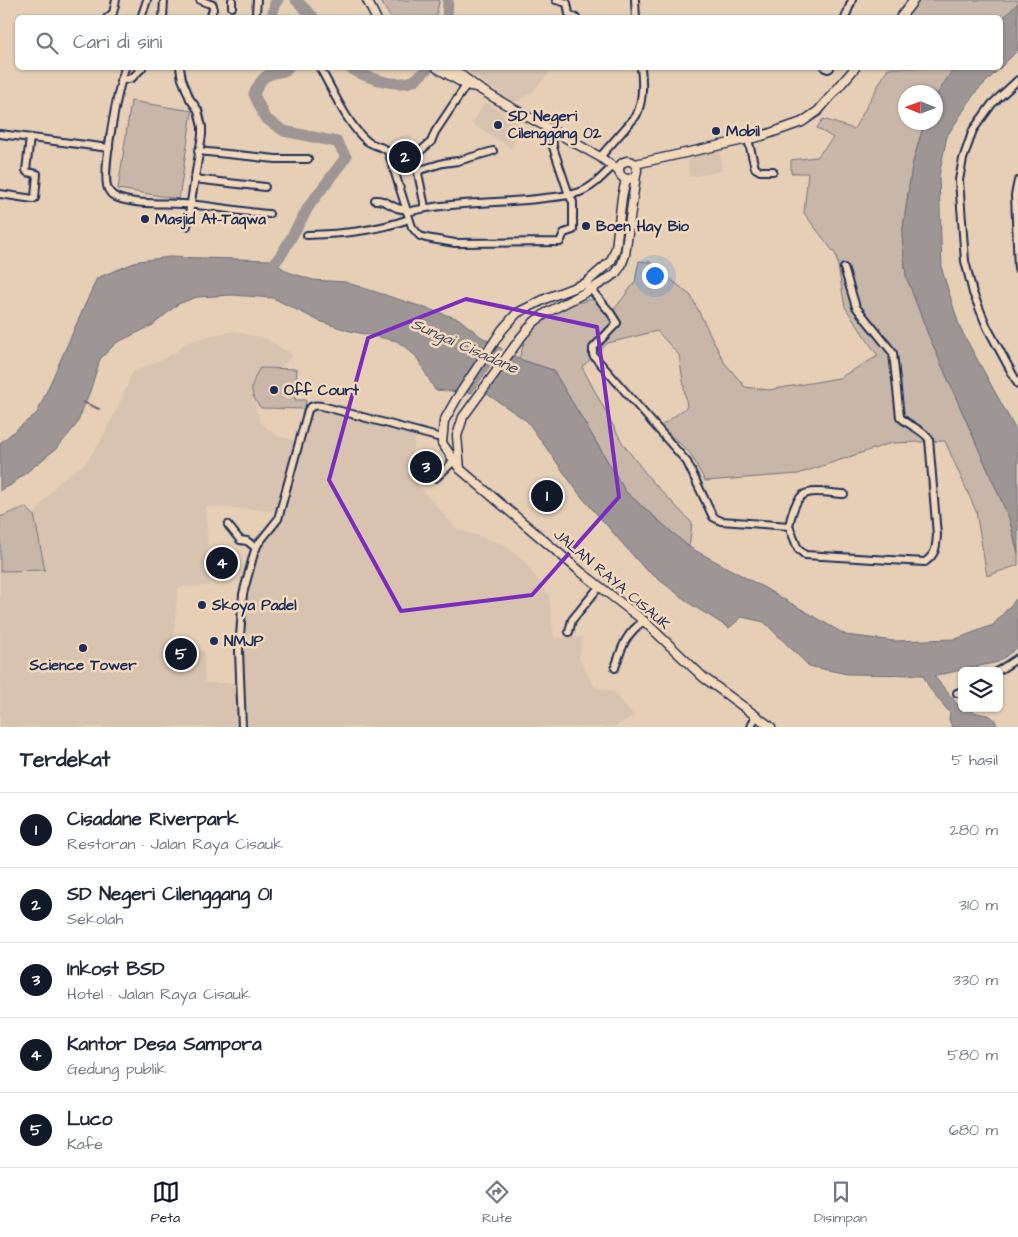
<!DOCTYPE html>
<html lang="id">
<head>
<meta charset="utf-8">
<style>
  :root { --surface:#fff; --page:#f6f6f7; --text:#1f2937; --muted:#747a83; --line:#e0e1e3; --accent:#111827 }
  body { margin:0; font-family:"Architects Daughter",sans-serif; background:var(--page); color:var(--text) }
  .controls { position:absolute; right:15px; bottom:15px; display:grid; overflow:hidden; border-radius:8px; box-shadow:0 1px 4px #0004 }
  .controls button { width:45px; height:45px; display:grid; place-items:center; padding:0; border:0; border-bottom:1px solid var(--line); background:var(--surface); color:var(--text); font:25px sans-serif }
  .compass { position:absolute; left:898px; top:85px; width:45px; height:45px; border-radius:50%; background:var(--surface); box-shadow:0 1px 4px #0004; rotate:271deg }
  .you { position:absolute; left:654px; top:275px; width:18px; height:18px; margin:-12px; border:4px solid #fff; border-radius:50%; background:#1a73e8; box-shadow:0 0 0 8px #1a73e833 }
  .badge { display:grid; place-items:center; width:32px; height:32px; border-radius:50%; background:var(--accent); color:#fff; font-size:16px; font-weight:700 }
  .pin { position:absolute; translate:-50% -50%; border:2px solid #fff; box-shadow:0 1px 5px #0006 }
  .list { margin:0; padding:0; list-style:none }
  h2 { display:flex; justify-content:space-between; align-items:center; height:65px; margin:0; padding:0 20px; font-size:21px }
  h2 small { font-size:16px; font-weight:400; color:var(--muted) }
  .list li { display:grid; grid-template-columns:32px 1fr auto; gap:15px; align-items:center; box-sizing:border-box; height:75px; padding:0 20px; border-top:1px solid var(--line) }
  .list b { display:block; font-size:19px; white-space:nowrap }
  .list p { margin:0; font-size:16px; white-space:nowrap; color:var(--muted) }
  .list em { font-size:16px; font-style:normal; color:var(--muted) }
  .icon { flex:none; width:28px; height:28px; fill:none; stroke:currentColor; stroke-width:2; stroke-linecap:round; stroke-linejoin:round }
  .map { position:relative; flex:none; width:1018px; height:727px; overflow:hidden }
  .search { position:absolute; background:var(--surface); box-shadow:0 1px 4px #0004; left:15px; right:15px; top:15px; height:55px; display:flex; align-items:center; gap:12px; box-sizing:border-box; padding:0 18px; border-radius:8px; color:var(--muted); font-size:19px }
  .sheet { height:440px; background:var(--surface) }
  nav { display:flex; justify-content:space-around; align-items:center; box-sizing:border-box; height:70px; border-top:1px solid var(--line); background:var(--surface); font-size:14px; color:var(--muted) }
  nav a { display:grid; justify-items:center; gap:2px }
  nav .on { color:var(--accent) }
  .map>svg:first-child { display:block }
  .built { fill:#d7c3af; fill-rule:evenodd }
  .green { fill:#c8b7a8; stroke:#727383 }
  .water { fill:#9e9695; stroke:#6a6d7f }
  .pier { fill:#e6cfb5 }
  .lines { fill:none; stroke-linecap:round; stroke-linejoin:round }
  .stream { stroke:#6a6d7f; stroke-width:2 }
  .river { stroke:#9e9695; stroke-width:11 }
  .minor-casing { stroke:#1b2f5e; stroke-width:10 }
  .major-casing { stroke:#1b2f5e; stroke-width:11 }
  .minor { stroke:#f3d9ba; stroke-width:6 }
  .major { stroke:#f3d9ba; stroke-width:8 }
  .marked { fill:none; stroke:#7b2cbf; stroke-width:4; stroke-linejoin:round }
  .poi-dot { fill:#1b2f5e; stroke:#f3d9ba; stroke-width:2 }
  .labels { text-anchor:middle; stroke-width:5; stroke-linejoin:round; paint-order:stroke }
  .poi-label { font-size:15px; font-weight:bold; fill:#1b2f5e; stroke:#f3d9ba; text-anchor:start }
  .street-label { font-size:15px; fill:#1b2f5e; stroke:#f3d9ba }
  .water-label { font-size:16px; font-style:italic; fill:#3c496c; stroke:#f3d9ba }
</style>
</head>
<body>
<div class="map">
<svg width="1018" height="727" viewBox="0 0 1018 727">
  <rect width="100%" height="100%" fill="#e6cfb5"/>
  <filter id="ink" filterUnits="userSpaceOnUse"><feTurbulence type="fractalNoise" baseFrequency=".02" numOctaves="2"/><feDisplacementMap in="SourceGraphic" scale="10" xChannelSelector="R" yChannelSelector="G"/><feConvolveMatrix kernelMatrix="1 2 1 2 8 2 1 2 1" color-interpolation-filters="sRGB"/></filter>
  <g filter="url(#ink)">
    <!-- built -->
    <g class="built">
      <path d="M463,68H551L552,69L533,92L514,103Z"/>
      <path d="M485,102L524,126L511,148L472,124Z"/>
      <path d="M409,133L424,171L399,179L386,142Z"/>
      <path d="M720,150L722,171L689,177L688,155Z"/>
      <path d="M234,331L266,339L292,354L286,363L278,369L260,368L252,381L253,399L261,423L277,436L305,443L311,414L318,409L417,434L406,472L457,529L505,545L524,561L549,596L554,638L583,637L579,659L595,687L613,691L634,716L613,727H0V571L44,570L34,515L56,485L73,471L85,464L99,444L123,396L132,373L175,353L184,344L208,336ZM206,506L277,511L273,521L247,555L239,588L234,644L237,683H205L204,651L172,650L178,587L209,586Z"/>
    </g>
    <!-- green -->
    <g class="green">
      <path d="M380,0H439V2L436,17L391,18Z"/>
      <path d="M916,0H1018V3L1001,20L1000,18H903Z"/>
      <path d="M888,68H954L936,96V92H906V122L924,123L912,166L902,235L906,276L928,334L1009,518L1018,553V565L987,576L976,511L945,441L891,443L798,474L705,481L690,453L661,426L687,407L679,355L657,331L608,343L582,367L623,444L650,479L692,523L689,547L626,492L553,370L519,359L527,333L555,309L592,299L610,315L635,282L639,261L650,262L691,296L724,362L745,387L769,390L839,378L878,356L845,307L836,255L804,213L808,173H791V160L817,157L833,138L817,128L823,119L854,129Z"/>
      <path d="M131,101L192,111L179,199L118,189Z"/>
      <path d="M260,368L297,369L295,400H306L305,409L261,408C248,393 250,385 260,368Z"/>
      <path d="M25,507L34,515L45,570L0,571V517Z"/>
    </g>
    <!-- water -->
    <g class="water">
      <path d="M1018,3V50L975,93L947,136L939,176L942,270L960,328L1018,434V553L1009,518L928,334L906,276L902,235L912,166L924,123L936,122V96L954,68H1000L1001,20Z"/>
      <path d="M169,257L271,260L288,272L313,280L345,282L459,319L480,336L519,359L553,370L626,492L689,547L761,586L846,635L894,641L956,639L993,625L1018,597V647L998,662L934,676L958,705L962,706V708C968,708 969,711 974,712C984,716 995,712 997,727H952L949,719L950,713L930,689L923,675L847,674L809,666L764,622L742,617L729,628L692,605L644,568L580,495L527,421L487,394L435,390L416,356L397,341L350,331L319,321L273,298L233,295L197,297L178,304L153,325L116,343L100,359L90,391L77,424L58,447L11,485L0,491V443L37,413L97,278L139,261Z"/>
    </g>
    <!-- pier -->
    <path class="pier" d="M504,347L514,353L485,396L471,395Z"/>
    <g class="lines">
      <!-- stream -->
      <path class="stream" d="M83,402L99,409"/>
      <!-- river -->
      <g class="river">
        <path d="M296,0L314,18"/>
        <path d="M272,18L275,3L278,0"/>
        <path d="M447,18L448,0"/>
        <path d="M350,68C365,77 395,88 413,81C418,78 424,72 428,68"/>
        <path d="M266,275L283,252L309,206L346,157L337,142L284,131L265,118L254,94C262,76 265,74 285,71L288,68"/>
      </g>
      <defs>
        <g id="minor">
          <path d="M200,0L213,5V9L210,18"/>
          <path d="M556,0L567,3L569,14L576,18"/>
          <path d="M635,0L636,18"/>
          <path d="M232,7V0"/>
          <path d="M256,12L257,0"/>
          <path d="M107,18L113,13L116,0"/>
          <path d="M141,18L147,0"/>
          <path d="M163,18L164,0"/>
          <path d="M845,18L852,0"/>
          <path d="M125,68C119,86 99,178 109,191C111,194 115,197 118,198C138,205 161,203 182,204C211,205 240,212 269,214"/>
          <path d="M180,68L182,79L190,99L198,110L202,127V135L187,226"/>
          <path d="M320,68C332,89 348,126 367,141C373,146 382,146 388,151L412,227L420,236L426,238L455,243L560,242L564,233L573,230V202L569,195L553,147L552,132"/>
          <path d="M825,68L828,69L830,68"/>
          <path d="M1018,80L992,104L973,130L963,159L959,180L965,261L973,293L987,327L1018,384"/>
          <path d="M120,81L132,78L142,68"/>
          <path d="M0,134L109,148"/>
          <path d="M748,139L755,168L760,171H773"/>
          <path d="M198,151L276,159H308"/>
          <path d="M418,153L431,142L435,132L469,81"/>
          <path d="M600,157L636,116C643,102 643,84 641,68"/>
          <path d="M194,179L265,187"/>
          <path d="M1018,181L1015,195L1018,269"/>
          <path d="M0,194L33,199L35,198L37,174L27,172L26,170L30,138"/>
          <path d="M375,200C388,199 394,211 406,209"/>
          <path d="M425,207L418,173L420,170L443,163L458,161L493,151"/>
          <path d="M407,212C452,201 500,204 545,198C556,197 569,196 580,192C593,187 603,176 613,166"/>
          <path d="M307,235C342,234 376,231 409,219"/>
          <path d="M588,286L610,312L617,323L593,348V355L687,462L713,517L721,521L789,526L798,549L805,555L925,562C936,554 936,548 937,535L929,439C922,429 909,426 900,417L893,353L856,307L844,268"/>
          <path d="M436,478L457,458"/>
          <path d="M228,525L240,540L247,541L256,548"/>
          <path d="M789,526C791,516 796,495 808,493C817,490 834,494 844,494"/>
          <path d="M569,632L572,620L599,587"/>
          <path d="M615,668C622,647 625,634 644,621"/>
          <path d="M998,671L1018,658"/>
          <path d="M957,693L962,691"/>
          <path d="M242,727L239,651L243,594L254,553L258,544L278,519L308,410C312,405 316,405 322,406L441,438"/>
          <path d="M751,727L756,715"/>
        </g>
        <g id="major">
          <path d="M367,0L376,18"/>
          <path d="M900,18L914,0"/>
          <path d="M437,68L466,85L476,87"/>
          <path d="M452,68L478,88L505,104L600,157L619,171"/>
          <circle cx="628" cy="170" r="9"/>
          <path d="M635,164L762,136L802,122L818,111L855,68"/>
          <path d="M626,179L622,197L616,248L611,261L586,283L547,298L517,313L502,330L457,398L444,421L442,443L460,469L581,572L644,621L703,677L771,727"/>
          <path d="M460,469L457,436L463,417L522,336L534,322L546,313L590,290L615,274L621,266L625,255L636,175"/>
        </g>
      </defs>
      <!-- minor casing -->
      <use href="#minor" class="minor-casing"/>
      <!-- major casing -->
      <use href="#major" class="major-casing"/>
      <!-- minor -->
      <use href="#minor" class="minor"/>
      <!-- major -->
      <use href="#major" class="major"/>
    </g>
  </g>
  <!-- marked area -->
  <path class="marked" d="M466,299L597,327L619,497L532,595L401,611L329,480L368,338Z"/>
  <!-- markers -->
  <g class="poi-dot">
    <circle cx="498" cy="125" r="5"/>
    <circle cx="716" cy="131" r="5"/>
    <circle cx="145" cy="219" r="5"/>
    <circle cx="586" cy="226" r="5"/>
    <circle cx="274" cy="390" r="5"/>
    <circle cx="202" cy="605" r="5"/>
    <circle cx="214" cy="641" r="5"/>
    <circle cx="83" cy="648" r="5"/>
  </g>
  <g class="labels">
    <!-- poi labels -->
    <g class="poi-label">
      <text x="508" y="121">SD Negeri<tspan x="508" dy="17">Cilenggang 02</tspan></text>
      <text x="726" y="136">Mobil</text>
      <text x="155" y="224">Masjid At-Taqwa</text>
      <text x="596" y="231">Boen Hay Bio</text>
      <text x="284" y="395">Off Court</text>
      <text x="212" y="610">Skoya Padel</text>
      <text x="224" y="646">NMJP</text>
      <text x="83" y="670" text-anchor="middle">Science Tower</text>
    </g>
    <!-- street labels -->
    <g class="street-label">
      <text transform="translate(612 579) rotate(40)" y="5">JALAN RAYA CISAUK</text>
    </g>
    <!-- water labels -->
    <g class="water-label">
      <text transform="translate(465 345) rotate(24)" y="6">Sungai Cisadane</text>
    </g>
  </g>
</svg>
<div class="controls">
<button><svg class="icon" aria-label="layers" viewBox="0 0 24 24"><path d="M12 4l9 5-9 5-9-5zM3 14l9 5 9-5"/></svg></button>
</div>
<svg class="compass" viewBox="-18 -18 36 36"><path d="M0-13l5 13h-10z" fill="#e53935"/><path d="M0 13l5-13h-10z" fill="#747a83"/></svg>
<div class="you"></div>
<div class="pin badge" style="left:547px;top:496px">1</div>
<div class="pin badge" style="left:405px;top:157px">2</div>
<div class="pin badge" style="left:426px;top:467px">3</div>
<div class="pin badge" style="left:222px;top:563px">4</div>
<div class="pin badge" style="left:181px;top:654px">5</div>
<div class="search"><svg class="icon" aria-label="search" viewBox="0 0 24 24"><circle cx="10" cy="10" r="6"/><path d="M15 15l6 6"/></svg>Cari di sini</div>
</div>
<section class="sheet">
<h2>Terdekat<small>5 hasil</small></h2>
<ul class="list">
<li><span class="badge">1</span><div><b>Cisadane Riverpark</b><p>Restoran · Jalan Raya Cisauk</p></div><em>280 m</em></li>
<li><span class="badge">2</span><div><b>SD Negeri Cilenggang 01</b><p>Sekolah</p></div><em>310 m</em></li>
<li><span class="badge">3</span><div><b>Inkost BSD</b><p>Hotel · Jalan Raya Cisauk</p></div><em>330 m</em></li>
<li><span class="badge">4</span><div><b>Kantor Desa Sampora</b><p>Gedung publik</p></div><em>580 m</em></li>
<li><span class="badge">5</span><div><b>Luco</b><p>Kafe</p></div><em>680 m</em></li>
</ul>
</section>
<nav>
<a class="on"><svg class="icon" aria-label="map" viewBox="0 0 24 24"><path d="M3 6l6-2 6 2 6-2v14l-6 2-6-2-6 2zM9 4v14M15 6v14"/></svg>Peta</a>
<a><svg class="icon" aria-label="directions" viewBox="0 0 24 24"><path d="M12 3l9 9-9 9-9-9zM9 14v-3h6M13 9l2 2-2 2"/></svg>Rute</a>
<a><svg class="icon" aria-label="saved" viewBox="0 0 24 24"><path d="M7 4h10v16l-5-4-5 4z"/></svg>Disimpan</a>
</nav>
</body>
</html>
